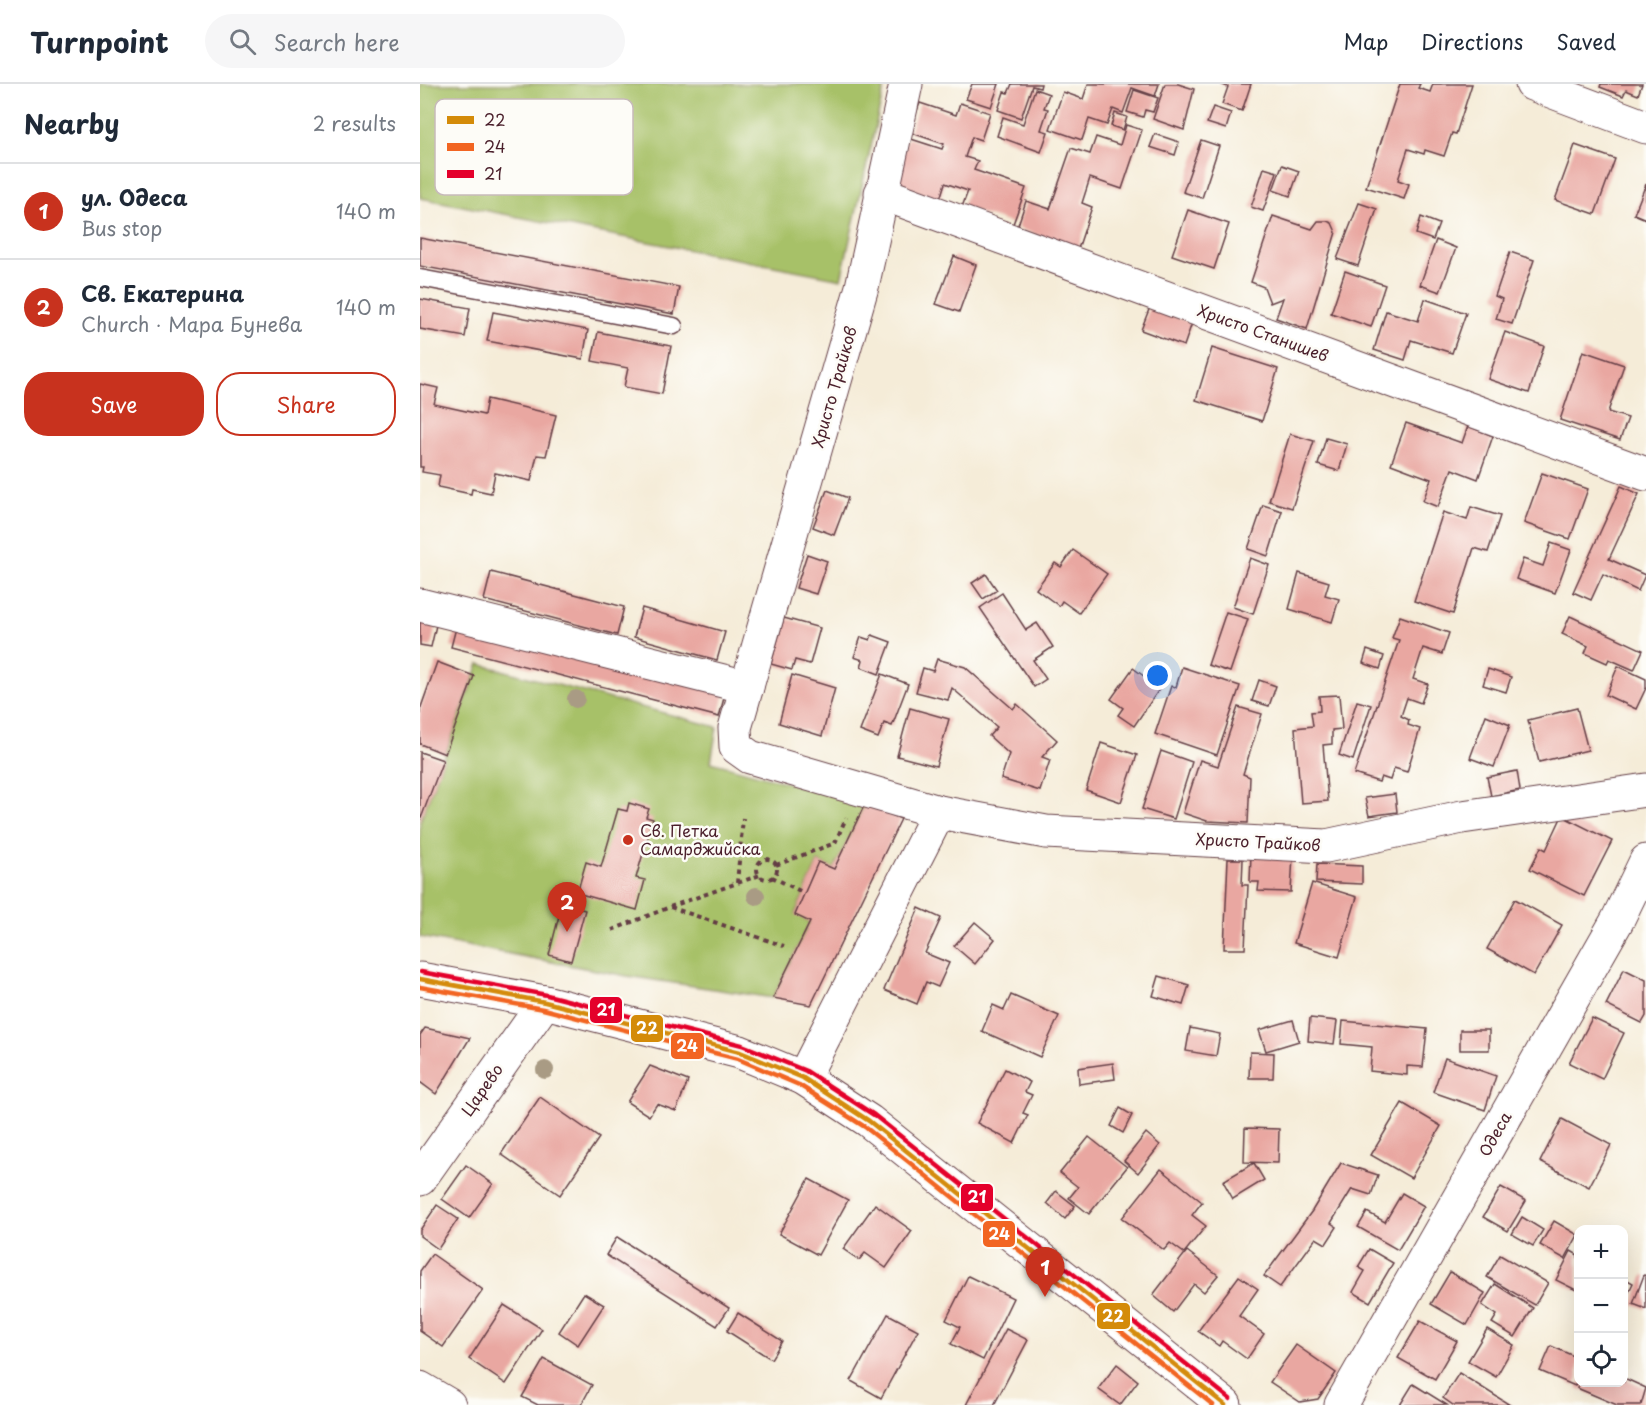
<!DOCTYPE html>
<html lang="en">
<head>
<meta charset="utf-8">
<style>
  :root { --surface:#fff; --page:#f6f6f7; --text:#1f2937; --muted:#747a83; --line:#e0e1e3; --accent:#c8321e }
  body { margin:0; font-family:"Playpen Sans",sans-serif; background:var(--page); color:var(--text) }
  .controls { position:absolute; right:18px; bottom:18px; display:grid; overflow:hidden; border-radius:12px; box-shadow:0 6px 24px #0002 }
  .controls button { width:54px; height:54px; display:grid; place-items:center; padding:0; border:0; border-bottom:2px solid var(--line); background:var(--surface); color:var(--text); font:30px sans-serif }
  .you { position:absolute; left:738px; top:592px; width:21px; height:21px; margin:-15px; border:4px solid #fff; border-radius:50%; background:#1a73e8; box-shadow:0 0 0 9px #1a73e833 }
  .badge { display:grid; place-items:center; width:39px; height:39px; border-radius:50%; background:var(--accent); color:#fff; font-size:20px; font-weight:700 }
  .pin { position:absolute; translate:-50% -50px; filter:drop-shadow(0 2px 3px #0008) }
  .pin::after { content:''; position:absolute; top:32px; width:21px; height:18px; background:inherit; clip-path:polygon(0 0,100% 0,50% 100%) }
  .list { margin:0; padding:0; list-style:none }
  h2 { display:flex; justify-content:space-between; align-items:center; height:78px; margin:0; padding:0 24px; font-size:26px }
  h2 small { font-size:20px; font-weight:400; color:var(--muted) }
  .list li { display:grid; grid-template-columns:39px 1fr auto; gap:18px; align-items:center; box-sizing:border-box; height:96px; padding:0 24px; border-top:2px solid var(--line) }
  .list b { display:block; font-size:22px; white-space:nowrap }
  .list p { margin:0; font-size:20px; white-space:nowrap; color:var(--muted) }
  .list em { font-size:20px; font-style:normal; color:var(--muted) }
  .actions { display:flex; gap:12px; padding:18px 24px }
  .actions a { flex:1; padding:14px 0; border:2px solid var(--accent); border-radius:24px; text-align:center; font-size:21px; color:var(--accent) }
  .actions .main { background:var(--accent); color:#fff }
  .icon { flex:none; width:33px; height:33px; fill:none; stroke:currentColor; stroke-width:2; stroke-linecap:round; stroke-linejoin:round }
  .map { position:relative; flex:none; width:1226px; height:1321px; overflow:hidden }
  header { display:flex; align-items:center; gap:36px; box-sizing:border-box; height:84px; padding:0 30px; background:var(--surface); border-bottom:2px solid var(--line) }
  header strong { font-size:28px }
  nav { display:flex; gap:33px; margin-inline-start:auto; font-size:21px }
  .search { width:420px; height:54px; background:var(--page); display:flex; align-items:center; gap:15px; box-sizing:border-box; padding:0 21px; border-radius:33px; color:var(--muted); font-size:22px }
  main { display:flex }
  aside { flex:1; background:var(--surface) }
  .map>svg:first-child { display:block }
  .green { fill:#a7c167; stroke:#787049; stroke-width:1.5 }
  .building { fill:#e9a7a1 }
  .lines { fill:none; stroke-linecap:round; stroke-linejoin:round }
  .service-casing { stroke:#643e45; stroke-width:19 }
  .minor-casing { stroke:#643e45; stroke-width:35 }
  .tertiary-casing { stroke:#643e45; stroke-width:35 }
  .path { stroke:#643e45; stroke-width:4; stroke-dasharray:4.5 4.5; stroke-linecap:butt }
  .service { stroke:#fff; stroke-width:16 }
  .minor { stroke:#fff; stroke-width:33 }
  .tertiary { stroke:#fff; stroke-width:33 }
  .bus-1-casing { stroke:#fdfcf7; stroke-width:9 }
  .bus-2-casing { stroke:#fdfcf7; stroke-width:9 }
  .bus-3-casing { stroke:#fdfcf7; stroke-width:9 }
  .bus-1 { stroke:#d48b09; stroke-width:4.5 }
  .bus-2 { stroke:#f26522; stroke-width:4.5 }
  .bus-3 { stroke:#e4002b; stroke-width:4.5 }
  .tree { fill:#a99b84 }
  .poi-dot { fill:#c8321e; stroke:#fdfcf7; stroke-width:2 }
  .labels { text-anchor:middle; stroke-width:5; stroke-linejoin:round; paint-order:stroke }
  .street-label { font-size:16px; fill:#4a1f2b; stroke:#fdfcf7 }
  .poi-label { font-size:16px; fill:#4a1f2b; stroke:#fdfcf7; text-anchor:start }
  .key { fill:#fdfcf7; stroke:#c7baba; stroke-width:1.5 }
  .key-label { font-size:16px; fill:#4a1f2b }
  .line-badge { stroke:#fdfcf7; stroke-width:2 }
  .badge-label { font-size:16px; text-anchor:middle; font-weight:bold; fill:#fff }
</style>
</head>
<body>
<header>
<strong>Turnpoint</strong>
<div class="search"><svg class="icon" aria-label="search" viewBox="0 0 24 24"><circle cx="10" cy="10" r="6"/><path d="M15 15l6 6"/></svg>Search here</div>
<nav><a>Map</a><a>Directions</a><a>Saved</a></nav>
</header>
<main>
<aside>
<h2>Nearby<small>2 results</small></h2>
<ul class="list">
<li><span class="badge">1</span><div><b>ул. Одеса</b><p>Bus stop</p></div><em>140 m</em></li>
<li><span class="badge">2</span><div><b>Св. Екатерина</b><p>Church · Мара Бунева</p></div><em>140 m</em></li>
</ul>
<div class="actions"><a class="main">Save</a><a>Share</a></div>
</aside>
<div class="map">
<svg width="1226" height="1321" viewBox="0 0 1226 1321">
  <rect width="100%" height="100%" fill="#fdfcf7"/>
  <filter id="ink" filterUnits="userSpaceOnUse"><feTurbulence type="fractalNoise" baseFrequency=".0167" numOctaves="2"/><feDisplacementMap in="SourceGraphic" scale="12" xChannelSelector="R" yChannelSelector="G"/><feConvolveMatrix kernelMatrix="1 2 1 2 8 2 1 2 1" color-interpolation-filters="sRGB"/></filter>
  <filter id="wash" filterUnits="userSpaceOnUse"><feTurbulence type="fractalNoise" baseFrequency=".008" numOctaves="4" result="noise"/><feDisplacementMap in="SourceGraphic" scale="24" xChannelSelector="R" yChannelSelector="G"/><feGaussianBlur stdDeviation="1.35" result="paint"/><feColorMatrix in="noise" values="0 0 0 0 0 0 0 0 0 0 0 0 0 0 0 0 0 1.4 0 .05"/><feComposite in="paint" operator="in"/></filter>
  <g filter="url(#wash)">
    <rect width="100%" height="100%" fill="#f5ecd8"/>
    <!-- green -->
    <g class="green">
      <path d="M0,0H465L421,195L0,114Z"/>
      <path d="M59,580L297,643L291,678L445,720L414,785L398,778L375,830L390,838L353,914L207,892L0,853V738Z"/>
    </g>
    <g id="blocks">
      <!-- building -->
      <g class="building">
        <path d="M552,0H579L571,23L546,15Z"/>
        <path d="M592,0H621L620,4L612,2L601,34L578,26L584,8L588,9Z"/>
        <path d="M668,0H739L735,12L712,4L703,29L693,25L687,41L669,35L662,56L630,45L643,8L663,15Z"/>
        <path d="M745,0H758L774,5L764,46L733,35Z"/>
        <path d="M800,0H831L822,27L802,20L808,3Z"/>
        <path d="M980,0H1000L998,4L1010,8L1013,0H1052L1036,50L1032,49L1024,72L1005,66L1004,70L988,65L978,96L989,100L984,115L946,103Z"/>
        <path d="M1181,0H1222L1218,11L1206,6L1203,12L1180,3Z"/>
        <path d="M615,5L629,10L624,24L628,25L621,46L628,48L621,68L577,52L583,33L603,40Z"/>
        <path d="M714,6L738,14L733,28L725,26L723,33L707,28Z"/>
        <path d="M500,19L536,31L540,19L570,29L561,56L552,53L545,73L558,77L554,86L606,104L593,140L542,123L548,107L525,99L520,115L472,99L488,54L522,65L524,60L489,48Z"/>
        <path d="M793,23L811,29L806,45L787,39Z"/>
        <path d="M695,29L707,33L703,46L691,42Z"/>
        <path d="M706,41L722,46L702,105L670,94L662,119L672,123L658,165L597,144L606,117L630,125L651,64L670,70L676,53L700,61Z"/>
        <path d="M735,50L759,58L755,71L730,63Z"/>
        <path d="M781,56L799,62L782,114L763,108Z"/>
        <path d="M1155,61L1195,75L1175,130L1135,116Z"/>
        <path d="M862,81L879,87L870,112L853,106Z"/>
        <path d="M844,84L857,88L843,127L831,123Z"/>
        <path d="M1226,100V135L1214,130Z"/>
        <path d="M939,119L957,125L938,182L917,175Z"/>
        <path d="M768,126L809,140L794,185L752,171Z"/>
        <path d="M853,132L892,145L898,137H907L912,139L916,148L887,245L856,234L863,214L850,219L844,203L831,198Z"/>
        <path d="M1001,133L1019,140L1013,156L996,150Z"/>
        <path d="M0,154L259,203L254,230L0,182Z"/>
        <path d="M1016,156L1036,164L1020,208L1000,201Z"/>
        <path d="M1090,168L1114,176L1092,240L1076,235L1082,215L1075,212Z"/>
        <path d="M534,172L556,181L539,228L516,220Z"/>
        <path d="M925,187L965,201L951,243L911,229Z"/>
        <path d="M0,215L50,224L45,253L0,245Z"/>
        <path d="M1005,215L1046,229L1032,269L991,256L985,276L954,266L966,227L998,237Z"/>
        <path d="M730,223L772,239L764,262L721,246Z"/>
        <path d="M73,228L168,246L163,275L67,257Z"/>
        <path d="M178,248L251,262L242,310L204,303L208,284L172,277Z"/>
        <path d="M1085,248L1124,262L1109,309L1068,295Z"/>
        <path d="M792,264L858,285L842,337L776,316Z"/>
        <path d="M1163,267L1204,281L1188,328L1208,334L1200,356L1140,336Z"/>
        <path d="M0,300L18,304L14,320L64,331L67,315L136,331L126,372L117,371L111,397L75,389L71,409L52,405L51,410L18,403L20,391L2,388L3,383H0Z"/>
        <path d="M986,339L1042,359L1048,342L1073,352L1058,395L1032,385L1018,423L1003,417L1011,395L971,380Z"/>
        <path d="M870,350L894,357L872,424L849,417Z"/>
        <path d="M906,354L927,360L919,387L898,381Z"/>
        <path d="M1122,389L1168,405L1150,455L1104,439Z"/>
        <path d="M1201,402L1219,410L1189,475L1225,491L1218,507L1183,490L1171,516L1153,508Z"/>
        <path d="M407,406L428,414L414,451L393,443Z"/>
        <path d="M843,421L862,427L848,472L828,465Z"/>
        <path d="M1051,423L1080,432L1068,468L1054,464L1033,530L994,517L1023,428L1047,436Z"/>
        <path d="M1131,459L1151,466L1135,509L1096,495L1103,475L1123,482Z"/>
        <path d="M653,466L687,490L659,529L642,517L639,522L616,505L635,479L641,483Z"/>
        <path d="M387,470L407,477L396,510L376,504Z"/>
        <path d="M830,474L849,481L833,530L813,523Z"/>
        <path d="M71,488L204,523L197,551L64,516Z"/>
        <path d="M879,489L909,498L905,511L919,515L912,538L869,525Z"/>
        <path d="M566,490L577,506L563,515L552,499Z"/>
        <path d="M582,509L606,546L617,539L633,563L613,576L626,595L614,603L560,524Z"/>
        <path d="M222,524L305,548L297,576L214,553Z"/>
        <path d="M806,528L828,535L810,588L788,581Z"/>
        <path d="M980,532L1029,549L1022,570L1003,564L993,595L1008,600L1001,619L987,614L981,632L989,636L988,641L1000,645L987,688L974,684L970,696L961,693L959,698L934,690L979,556L972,554Z"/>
        <path d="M1150,532L1223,566L1214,586L1189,575L1187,579L1165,569L1168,562L1142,550Z"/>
        <path d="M0,533L17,537L11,563L0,561Z"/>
        <path d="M364,534L400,544L390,580L375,576L372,586L351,580Z"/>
        <path d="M38,536L306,606L299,633L31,563Z"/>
        <path d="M452,551L471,558L459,590L441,583L443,576L434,573L441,553L450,556Z"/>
        <path d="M947,566L964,572L960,585L943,579Z"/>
        <path d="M517,575L545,583L593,625L597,620L637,656L622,673L630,676L620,707L581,695L589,670L569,652L577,643L532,604L528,616L496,608L503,584L513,587Z"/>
        <path d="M17,578L54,592L25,670L0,660V626Z"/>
        <path d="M1198,582L1226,595V604L1216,625L1186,611Z"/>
        <path d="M731,583L747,594L714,642L698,631L703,624L691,615L713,584L725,593Z"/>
        <path d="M762,583L820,602L797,671L735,650L751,602L756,603Z"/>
        <path d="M1068,585L1091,593L1086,608L1063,601Z"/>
        <path d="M462,590L488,600L472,642L464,639L458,654L440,647Z"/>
        <path d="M372,591L415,604L402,652L359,639Z"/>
        <path d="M839,596L856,602L849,622L832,617Z"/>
        <path d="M919,611L922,645L912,646V660L903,661L908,717L881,719L875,644L893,642L891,628L900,627L899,612Z"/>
        <path d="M937,617L951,621L933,676L919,671Z"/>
        <path d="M818,623L842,630L823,690L830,693L828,739L787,737L763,729L780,676L798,682Z"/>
        <path d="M490,624L529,635L516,682L477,672Z"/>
        <path d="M1157,624L1168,666L1119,678L1108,636Z"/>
        <path d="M1066,631L1090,641L1074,683L1050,674Z"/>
        <path d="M681,659L717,671L701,718L666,706Z"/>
        <path d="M741,667L772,678L754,735L722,725Z"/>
        <path d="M0,668L23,676L0,737Z"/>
        <path d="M1097,687L1100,706L1071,712L1067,693Z"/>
        <path d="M975,710L977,728L949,732L945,714Z"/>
        <path d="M209,719L229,725L226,733L233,735L216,794L225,796L217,826L157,809L166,778L181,783L198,725L207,727Z"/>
        <path d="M445,720L481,735L391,921L353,914L390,838L375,831L398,778L414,785Z"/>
        <path d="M1142,732L1192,757L1164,812L1110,785L1121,763L1126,766Z"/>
        <path d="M831,769L873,771L871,808L838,807L839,798H830Z"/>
        <path d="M808,775H823L822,801H828L825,865H804Z"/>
        <path d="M897,780L942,782V800L896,798Z"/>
        <path d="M892,799L937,813L919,873L874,859Z"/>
        <path d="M1095,815L1142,841L1114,891L1067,865Z"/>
        <path d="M142,820L165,826L151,877L129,871Z"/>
        <path d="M499,824L521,834L505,869L529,879L518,903L506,898L497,920L464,906Z"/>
        <path d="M555,838L575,855L555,880L534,862Z"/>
        <path d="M1204,885L1226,896V932L1222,939L1186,921Z"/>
        <path d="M739,892L769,901L763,921L733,912Z"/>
        <path d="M591,911L639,932L620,973L562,947L573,921L584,926Z"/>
        <path d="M890,934L917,937L914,960L888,957Z"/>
        <path d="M1172,934L1204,949L1182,995L1149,979Z"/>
        <path d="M873,936L879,957L846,967L839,946Z"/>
        <path d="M923,937L1007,945L1003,983L987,982V991L950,987L952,963L921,960Z"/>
        <path d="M5,944L50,954L16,1010L0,998V951Z"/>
        <path d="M770,944L800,950L796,972L766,967Z"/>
        <rect x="1040" y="946" width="29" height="20"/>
        <path d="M830,968L854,969L853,994H829Z"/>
        <path d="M1025,974L1076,992L1065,1026L1013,1008Z"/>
        <path d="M693,979L695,995L659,1000L658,984Z"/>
        <path d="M230,982L268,997L256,1027L237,1020L229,1032L207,1018Z"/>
        <path d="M585,985L610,998L605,1008L612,1011L603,1029L608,1031L594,1059L557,1039Z"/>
        <path d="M120,1013L179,1054L140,1111L81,1070Z"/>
        <path d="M982,1019L1021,1042L991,1094L951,1071Z"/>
        <path d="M700,1024L712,1031L703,1049L691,1042Z"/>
        <path d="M1142,1035L1191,1061L1169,1103L1120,1078Z"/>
        <path d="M825,1044L859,1045L858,1079L824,1078Z"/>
        <path d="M726,1049L740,1061L718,1089L704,1077Z"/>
        <path d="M669,1053L707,1083L669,1130L649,1114L658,1103L640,1089Z"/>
        <path d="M834,1079L844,1096L813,1115L803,1097Z"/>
        <path d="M921,1079L958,1091L951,1111L932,1105L911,1139L917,1143L906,1160L896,1154L860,1203L844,1192L892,1127Z"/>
        <path d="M46,1081L73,1100L49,1134L22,1115Z"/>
        <path d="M741,1085L782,1118L772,1131L786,1142L764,1169L750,1159L744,1166L702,1134Z"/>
        <path d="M389,1095L428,1116L398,1171L359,1150Z"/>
        <path d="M1081,1103L1106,1117L1088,1147L1063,1133Z"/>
        <path d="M636,1107L655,1122L645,1135L627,1119Z"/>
        <path d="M982,1109L1004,1122L978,1166L938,1143L947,1128L965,1138Z"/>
        <path d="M455,1120L492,1147L466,1184L445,1169L439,1176L423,1165Z"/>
        <path d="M17,1121L38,1135L18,1165L0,1152V1146Z"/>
        <path d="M1102,1133L1123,1146L1113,1162L1092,1150Z"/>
        <path d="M1134,1137L1158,1151L1145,1175L1120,1161Z"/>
        <path d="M197,1153L309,1224L297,1242L186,1171Z"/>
        <path d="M949,1165L973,1179L950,1218L933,1208L945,1187L938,1183Z"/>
        <path d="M767,1167L798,1191L784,1208L774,1200L753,1228L733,1211Z"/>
        <path d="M1151,1167L1158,1171V1207L1136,1196Z"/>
        <path d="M12,1170L63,1206L23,1263L0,1247V1187Z"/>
        <path d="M1080,1171L1128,1199L1115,1221L1067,1193Z"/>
        <path d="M1030,1188L1065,1209L1047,1241L1011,1220Z"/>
        <path d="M1224,1191L1226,1192V1225L1213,1220Z"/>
        <path d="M548,1192L593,1214L563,1276L531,1260L540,1243L526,1236Z"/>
        <path d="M819,1192L838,1205L819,1232L844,1250L827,1275L802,1257L799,1262L778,1247Z"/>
        <path d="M1204,1194L1213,1199L1204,1218Z"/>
        <path d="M1075,1200L1113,1224L1095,1253L1072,1239L1077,1231L1062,1221Z"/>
        <path d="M164,1209L184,1221L158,1261L139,1248Z"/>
        <path d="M84,1221L122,1245L86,1300L49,1275Z"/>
        <path d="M318,1229L362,1257L351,1275L307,1247Z"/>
        <path d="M468,1230L498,1246L461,1314L431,1297Z"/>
        <path d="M1000,1237L1037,1257L1015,1295L978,1274Z"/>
        <path d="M586,1245L608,1256L574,1321H546Z"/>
        <path d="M1067,1245L1094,1261L1076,1293L1048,1277Z"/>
        <path d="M876,1261L916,1289L898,1315L880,1318L850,1298Z"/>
        <path d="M1131,1262L1158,1274V1294L1155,1302L1120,1287Z"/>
        <path d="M124,1275L172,1301L161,1321H118L102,1313Z"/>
        <path d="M697,1280L718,1297L700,1321L678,1305Z"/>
        <path d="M1039,1289L1090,1321H1033L1023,1314Z"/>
        <path d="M1204,1294L1226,1304L1221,1321H1197L1157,1304L1160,1298H1204Z"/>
        <path d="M993,1300L1027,1321H980Z"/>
      </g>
    </g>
  </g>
  <g filter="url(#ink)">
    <use href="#blocks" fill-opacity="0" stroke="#643e45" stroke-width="1.5"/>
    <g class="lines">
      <defs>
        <path id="service" d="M0,194L254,242"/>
        <g id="minor">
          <path d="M486,0L442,203L315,644L316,663L330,673L519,728L626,748L906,762L1042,733L1226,706"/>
          <path d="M1112,0L1226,43"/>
          <path d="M461,109L1226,390"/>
          <path d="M0,521L327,603"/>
          <path d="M383,994L519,728"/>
          <path d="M0,1095L125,918"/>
          <path d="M0,1304L29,1321"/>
          <path d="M921,1321L1197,837L1226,777"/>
        </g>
        <path id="tertiary" d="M0,895L125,918L168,929L320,968L383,994L449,1037L805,1321"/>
      </defs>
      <!-- service casing -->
      <use href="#service" class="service-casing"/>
      <!-- minor casing -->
      <use href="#minor" class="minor-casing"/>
      <!-- tertiary casing -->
      <use href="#tertiary" class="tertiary-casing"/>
      <!-- path -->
      <g class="path">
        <circle cx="347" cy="785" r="10"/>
        <path d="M356,781L415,759L426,734"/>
        <path d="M352,793L380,807"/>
        <path d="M317,799L323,734"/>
        <path d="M250,823L340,791"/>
        <path d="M192,846L250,823L364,862"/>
      </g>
      <!-- service -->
      <use href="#service" class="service"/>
      <!-- minor -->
      <use href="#minor" class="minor"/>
      <!-- tertiary -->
      <use href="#tertiary" class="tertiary"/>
      <defs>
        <path id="bus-1" d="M0,895L125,918L320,968L383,994L449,1037L805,1321"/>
        <path id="bus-2" d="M0,903L123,925L318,975L379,1001L445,1043L793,1321"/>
        <path id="bus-3" d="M1,888L127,911L322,961L386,987L454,1031L810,1315"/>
      </defs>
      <!-- bus-1 casing -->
      <use href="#bus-1" class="bus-1-casing"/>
      <!-- bus-2 casing -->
      <use href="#bus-2" class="bus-2-casing"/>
      <!-- bus-3 casing -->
      <use href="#bus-3" class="bus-3-casing"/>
      <!-- bus-1 -->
      <use href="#bus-1" class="bus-1"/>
      <!-- bus-2 -->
      <use href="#bus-2" class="bus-2"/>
      <!-- bus-3 -->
      <use href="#bus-3" class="bus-3"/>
    </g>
    <!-- trees -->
    <g class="tree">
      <circle cx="156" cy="615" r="9"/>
      <circle cx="336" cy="812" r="9"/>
      <circle cx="125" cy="986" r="9"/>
    </g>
  </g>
  <!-- markers -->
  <circle class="poi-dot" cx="208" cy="756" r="6"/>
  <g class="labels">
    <!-- street labels -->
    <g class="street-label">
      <text transform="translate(843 249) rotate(20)" y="6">Христо Станишев</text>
      <text transform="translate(414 303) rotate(-74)" y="6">Христо Трайков</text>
      <text transform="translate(838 758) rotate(3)" y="6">Христо Трайков</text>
      <text transform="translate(62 1006) rotate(-55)" y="6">Царево</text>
      <text transform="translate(1075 1050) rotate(-60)" y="6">Одеса</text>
    </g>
    <!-- poi labels -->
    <g class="poi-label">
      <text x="220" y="753">Св. Петка<tspan x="220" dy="18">Самарджийска</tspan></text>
    </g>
  </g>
  <!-- legend -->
  <rect x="15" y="15" width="198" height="96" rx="9" class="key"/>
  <rect x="27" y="32" width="27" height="8" fill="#d48b09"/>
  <rect x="27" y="59" width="27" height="8" fill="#f26522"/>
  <rect x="27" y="86" width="27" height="8" fill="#e4002b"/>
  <g class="key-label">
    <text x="64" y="42">22</text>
    <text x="64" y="69">24</text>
    <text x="64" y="96">21</text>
  </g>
  <g class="line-badge">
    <rect x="169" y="912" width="34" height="28" rx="6" fill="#e4002b"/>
    <rect x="210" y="930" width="34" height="29" rx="6" fill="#d48b09"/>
    <rect x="250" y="948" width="35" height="28" rx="6" fill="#f26522"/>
    <rect x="540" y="1099" width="34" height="29" rx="6" fill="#e4002b"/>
    <rect x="562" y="1136" width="34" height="28" rx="6" fill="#f26522"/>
    <rect x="676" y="1218" width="35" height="28" rx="6" fill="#d48b09"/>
  </g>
  <g class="badge-label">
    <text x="186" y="932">21</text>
    <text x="227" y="950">22</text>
    <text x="267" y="968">24</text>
    <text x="557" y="1119">21</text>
    <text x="579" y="1156">24</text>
    <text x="693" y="1238">22</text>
  </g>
</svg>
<div class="controls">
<button>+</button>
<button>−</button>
<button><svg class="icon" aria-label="locate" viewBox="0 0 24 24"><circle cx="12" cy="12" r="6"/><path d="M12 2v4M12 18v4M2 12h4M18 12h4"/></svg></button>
</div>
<div class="you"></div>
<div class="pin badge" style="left:625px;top:1213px">1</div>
<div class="pin badge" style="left:147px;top:848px">2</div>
</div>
</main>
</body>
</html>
